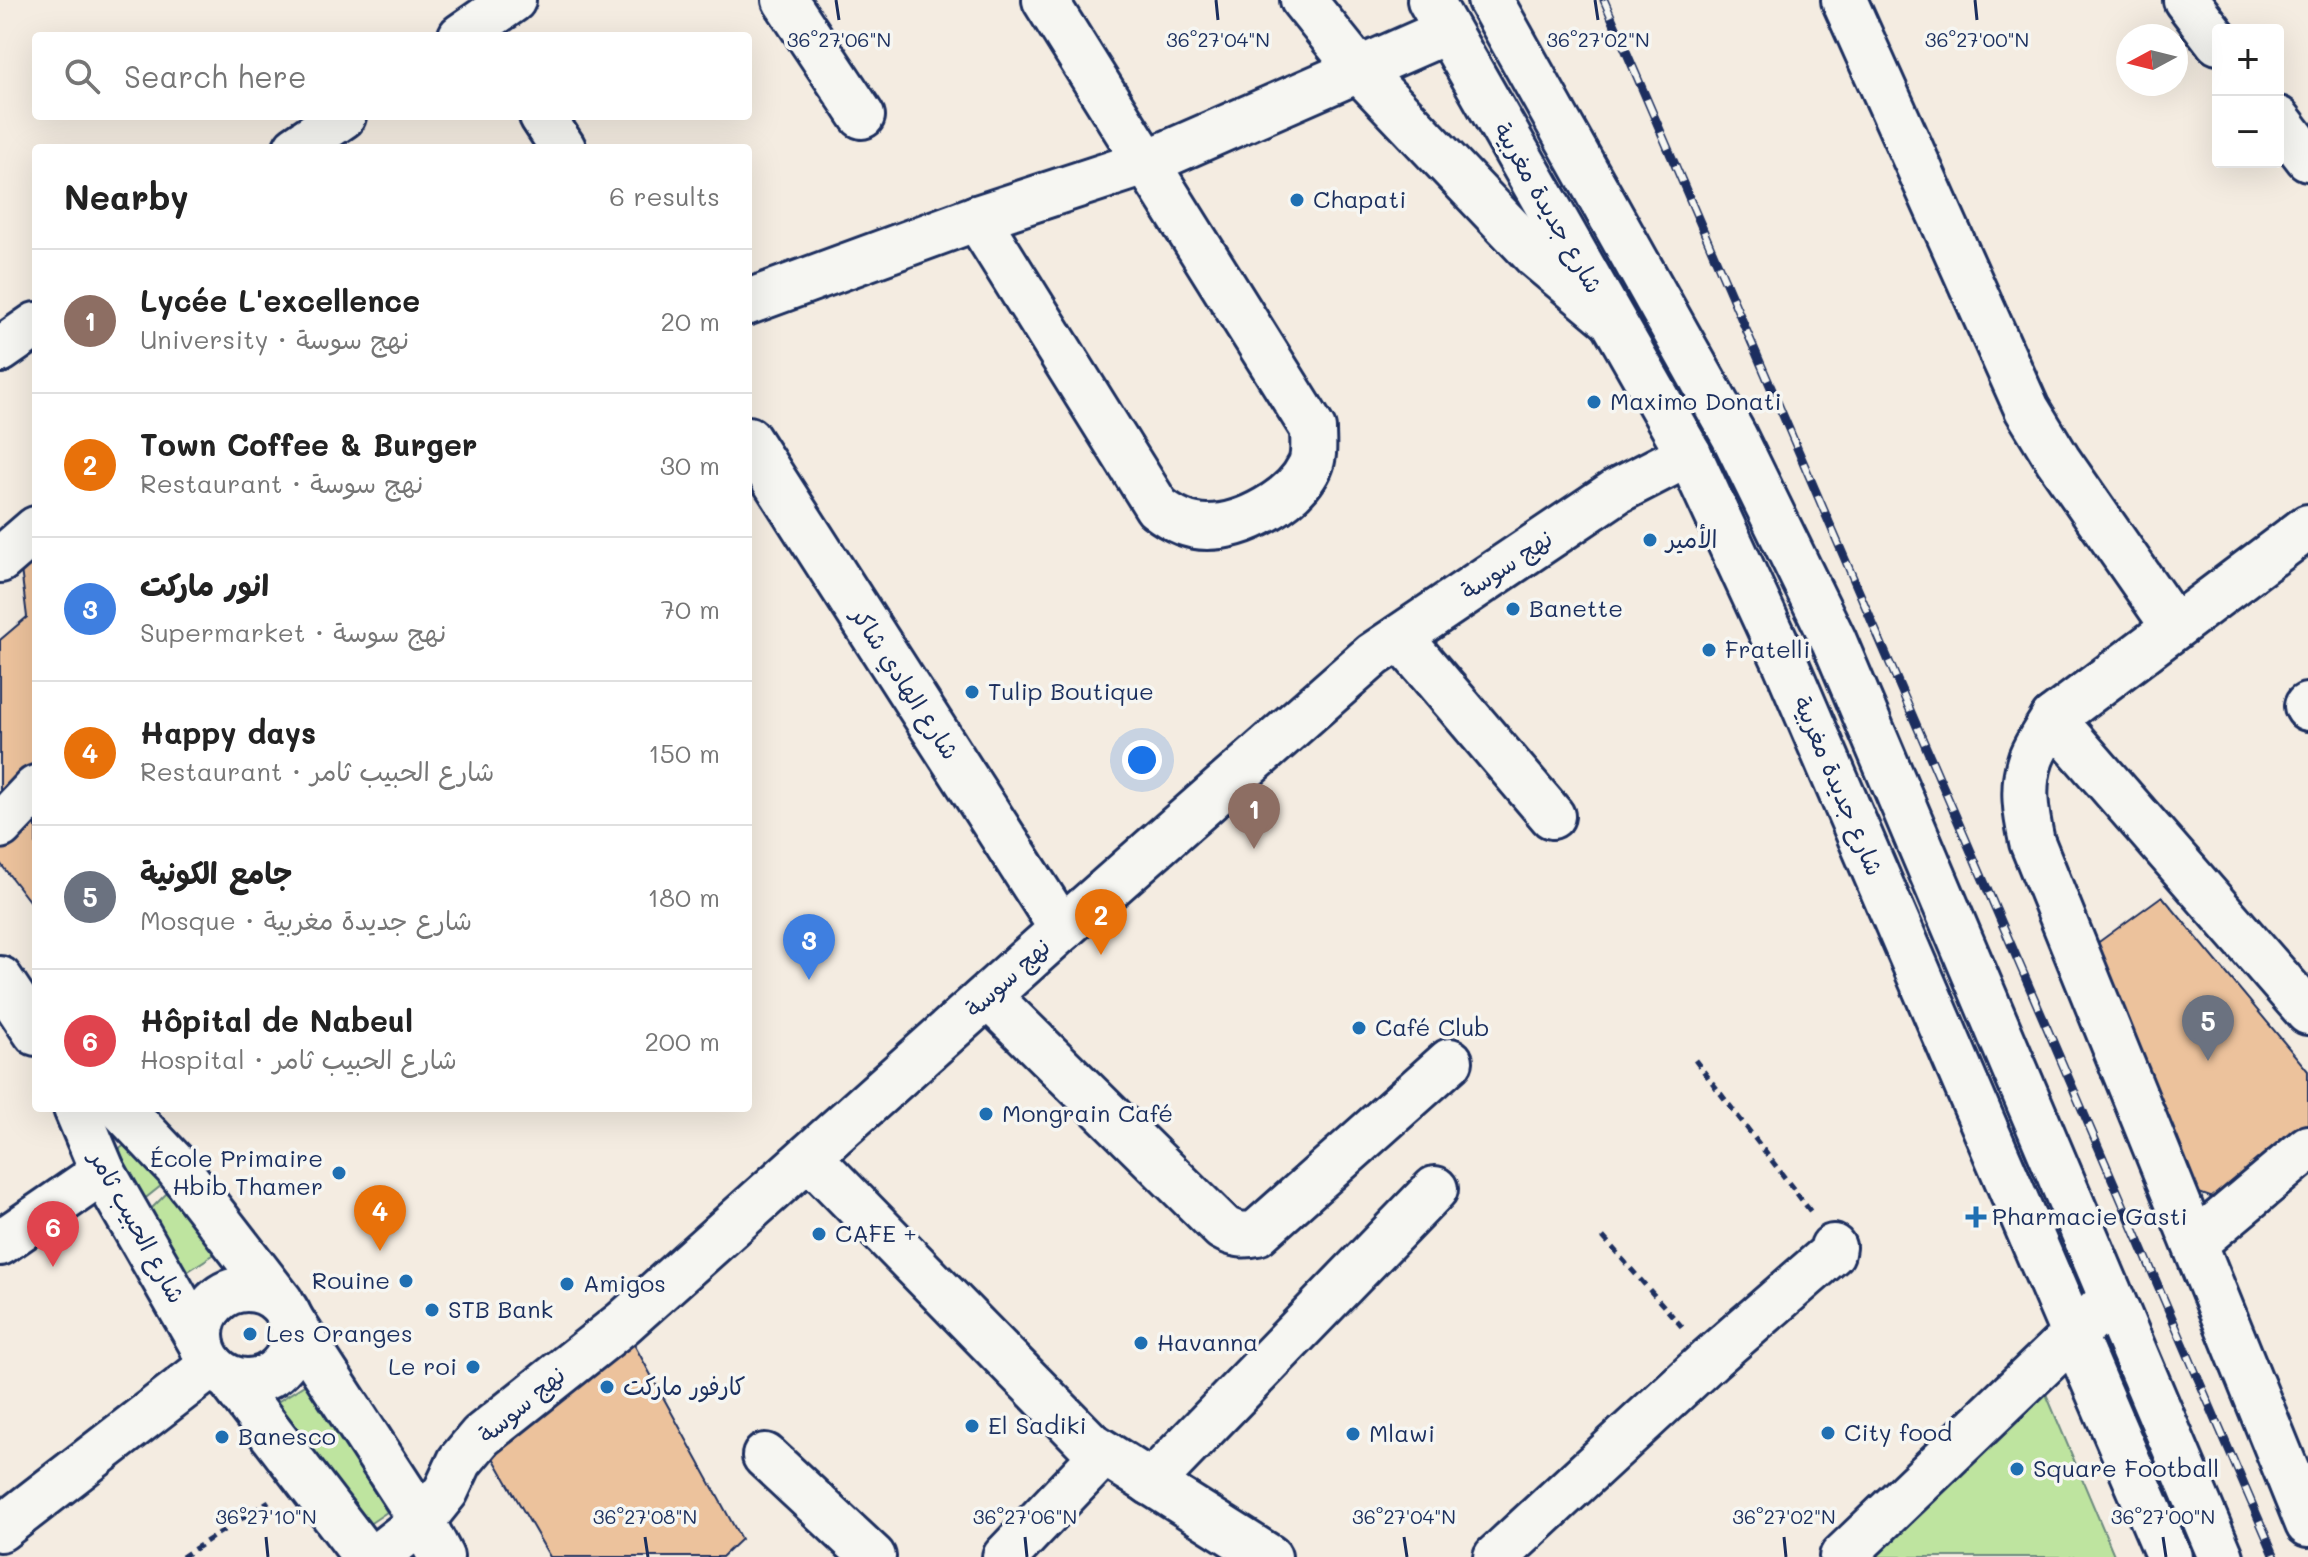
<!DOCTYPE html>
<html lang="en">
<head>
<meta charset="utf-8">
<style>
  :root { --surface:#fff; --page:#f2f2f2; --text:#222; --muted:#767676; --line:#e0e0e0; --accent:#1f6fb2 }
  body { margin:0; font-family:Mali,"Playpen Sans Arabic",sans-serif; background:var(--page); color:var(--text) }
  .controls { position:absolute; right:24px; top:24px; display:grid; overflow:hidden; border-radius:8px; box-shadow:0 8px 32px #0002 }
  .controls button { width:72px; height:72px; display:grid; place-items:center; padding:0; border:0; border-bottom:2px solid var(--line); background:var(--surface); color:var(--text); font:40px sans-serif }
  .compass { position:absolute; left:2116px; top:24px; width:72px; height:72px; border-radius:50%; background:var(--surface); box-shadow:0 8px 32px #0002; rotate:263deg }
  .you { position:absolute; left:1142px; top:760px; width:28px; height:28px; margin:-20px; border:6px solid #fff; border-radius:50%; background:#1a73e8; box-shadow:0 0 0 12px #1a73e833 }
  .badge { display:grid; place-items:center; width:52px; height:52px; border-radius:50%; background:var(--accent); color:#fff; font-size:26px; font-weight:700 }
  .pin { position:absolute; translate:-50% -66px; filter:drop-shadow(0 2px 4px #0008) }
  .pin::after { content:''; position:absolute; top:42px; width:28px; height:24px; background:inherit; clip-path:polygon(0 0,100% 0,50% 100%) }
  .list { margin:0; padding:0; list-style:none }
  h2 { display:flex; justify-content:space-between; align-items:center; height:104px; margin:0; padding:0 32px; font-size:34px }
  h2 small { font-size:26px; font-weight:400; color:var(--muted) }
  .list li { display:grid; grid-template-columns:52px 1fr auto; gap:24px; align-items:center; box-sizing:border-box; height:144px; padding:0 32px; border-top:2px solid var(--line) }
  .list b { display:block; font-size:30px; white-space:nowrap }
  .list p { margin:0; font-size:26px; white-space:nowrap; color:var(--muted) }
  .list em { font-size:26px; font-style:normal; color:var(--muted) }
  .icon { flex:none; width:44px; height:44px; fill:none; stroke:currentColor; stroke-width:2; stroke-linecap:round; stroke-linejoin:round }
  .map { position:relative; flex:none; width:2308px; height:1557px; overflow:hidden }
  .search { position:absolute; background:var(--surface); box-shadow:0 8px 32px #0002; left:32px; top:32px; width:720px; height:88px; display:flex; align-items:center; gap:20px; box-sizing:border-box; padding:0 28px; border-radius:8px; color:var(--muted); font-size:30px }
  .panel { position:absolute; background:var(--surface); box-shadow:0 8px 32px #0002; left:32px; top:144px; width:720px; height:968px; border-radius:8px }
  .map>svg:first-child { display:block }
  .green { fill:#bee49f; stroke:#6c8a7e; stroke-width:2 }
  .building { fill:#ecc29c; stroke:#1b2f5e; stroke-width:2 }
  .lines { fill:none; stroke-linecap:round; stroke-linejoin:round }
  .minor-casing { stroke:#1b2f5e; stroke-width:50 }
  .major-casing { stroke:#1b2f5e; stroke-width:50 }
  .path { stroke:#1b2f5e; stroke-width:5; stroke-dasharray:8 6; stroke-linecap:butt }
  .minor { stroke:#f6f6f2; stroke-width:44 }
  .major { stroke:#f6f6f2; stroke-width:44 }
  .rail-casing { stroke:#1b2f5e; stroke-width:9 }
  .rail { stroke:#f6f6f2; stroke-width:6; stroke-dasharray:18; stroke-linecap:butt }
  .ticks { fill:none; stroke:#1b2f5e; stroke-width:3 }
  .poi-dot { fill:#1f6fb2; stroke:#f6f6f2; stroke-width:3 }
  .labels { text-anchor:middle; stroke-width:7; stroke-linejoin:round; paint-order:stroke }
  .poi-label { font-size:24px; fill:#1b2f5e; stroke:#f6f6f2; text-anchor:start }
  .street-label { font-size:24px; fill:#1b2f5e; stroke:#f6f6f2 }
  .ticks-label { font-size:20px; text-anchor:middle; fill:#1b2f5e; stroke:#f6f6f2; stroke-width:7; stroke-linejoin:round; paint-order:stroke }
</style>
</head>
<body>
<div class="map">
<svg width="2308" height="1557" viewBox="0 0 2308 1557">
  <rect width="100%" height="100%" fill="#f4ece1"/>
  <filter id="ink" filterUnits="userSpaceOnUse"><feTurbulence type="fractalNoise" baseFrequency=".0125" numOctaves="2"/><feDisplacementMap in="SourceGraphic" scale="16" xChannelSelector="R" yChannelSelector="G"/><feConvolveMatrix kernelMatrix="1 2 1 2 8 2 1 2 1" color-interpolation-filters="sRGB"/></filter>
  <g filter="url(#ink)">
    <!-- green -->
    <g class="green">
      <path d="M128,1143L162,1185L137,1205L109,1156Z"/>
      <path d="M167,1193L216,1253L182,1275L145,1215Z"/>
      <path d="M2041,1382L2115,1557H1873Z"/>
      <path d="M306,1384L387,1512L362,1529L271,1406Z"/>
    </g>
    <!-- building -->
    <g class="building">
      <path d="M36,558V910L0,863V640L27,617L21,569Z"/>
      <path d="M2162,896L2308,1071V1124L2224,1193L2213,1198L2199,1193L2194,1187L2096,944Z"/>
      <path d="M624,1326L741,1539L722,1557H550L488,1449Z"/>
    </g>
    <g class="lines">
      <defs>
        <g id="minor">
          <path d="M785,0L862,116"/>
          <path d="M1303,0L1359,70L1536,256L1609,317"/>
          <path d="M1844,0L2027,409L2058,460L2174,627"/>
          <path d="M2186,0L2218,42"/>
          <path d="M542,116L563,148"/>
          <path d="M2278,119L2308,158"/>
          <path d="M977,218L1157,507C1171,518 1189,527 1207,527C1244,527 1294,500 1310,466C1315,455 1313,441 1313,429L1045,0"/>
          <path d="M748,302L977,218L1148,162L1447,31"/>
          <path d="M748,439L1062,929"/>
          <path d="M2308,527L2053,719C2046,731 2036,745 2031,758C2021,786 2026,814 2032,842L2308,1524"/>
          <path d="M0,560L36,529"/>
          <path d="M1400,637L1552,816"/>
          <path d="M2307,706L2308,708"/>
          <path d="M2053,719L2308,1012"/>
          <path d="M0,826L36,788"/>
          <path d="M988,996L1223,1228C1235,1235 1244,1236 1257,1233L1450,1061"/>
          <path d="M807,1160L825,1173L1090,1444L1269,1557"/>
          <path d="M2196,1242L2308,1148"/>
          <path d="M0,1243L103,1172"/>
          <path d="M765,1456L873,1557"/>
          <path d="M1151,1483L1435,1189"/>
          <path d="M0,1529L212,1365"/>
          <path d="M376,1557L422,1521L446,1491L460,1461L481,1436L623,1323L1062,929L1373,655L1617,491L1689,454"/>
          <path d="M1005,1557L1104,1453"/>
          <path d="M1496,1557L1710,1359L1832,1253L1833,1247"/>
          <path d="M1842,1557L2110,1300"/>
        </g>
        <g id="major">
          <path d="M1430,0L1689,454L1786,664L2169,1557"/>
          <path d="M1490,0L1734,436L1834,641L2221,1557"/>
          <path d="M461,36L513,0"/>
          <path d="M296,148L343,116"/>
          <path d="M0,350L36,325"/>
          <path d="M0,979L36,1033"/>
          <path d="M76,1108L103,1172L202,1345"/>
          <path d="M121,1108L176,1166L281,1302"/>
          <circle cx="247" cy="1335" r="46"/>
          <path d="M291,1320L422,1521L441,1557"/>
          <path d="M229,1378L366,1557"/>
        </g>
      </defs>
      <!-- minor casing -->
      <use href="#minor" class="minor-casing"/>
      <!-- major casing -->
      <use href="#major" class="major-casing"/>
      <!-- path -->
      <g class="path">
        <path d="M1695,1060L1811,1212"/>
        <path d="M1603,1237L1683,1328"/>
        <path d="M182,1557L269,1501"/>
      </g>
      <!-- minor -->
      <use href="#minor" class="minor"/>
      <!-- major -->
      <use href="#major" class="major"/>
      <defs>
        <path id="rail" d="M1604,0L2275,1557"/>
      </defs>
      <!-- rail casing -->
      <use href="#rail" class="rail-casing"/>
      <!-- rail -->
      <use href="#rail" class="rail"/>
    </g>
  </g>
  <!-- ticks -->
  <path class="ticks" d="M836,0L839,20M1216,0L1218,20M1595,0L1598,20M1975,0L1977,20M266,1537L268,1557M645,1537L648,1557M1025,1537L1027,1557M1404,1537L1407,1557M1784,1537L1786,1557M2163,1537L2166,1557"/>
  <!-- markers -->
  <g class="poi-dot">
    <circle cx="1297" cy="200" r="8"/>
    <circle cx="1594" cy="402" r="8"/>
    <circle cx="1650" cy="540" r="8"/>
    <circle cx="1513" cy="609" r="8"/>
    <circle cx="1709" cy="650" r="8"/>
    <circle cx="972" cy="692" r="8"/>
    <circle cx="1359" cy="1028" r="8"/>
    <circle cx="986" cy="1114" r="8"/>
    <circle cx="339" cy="1173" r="8"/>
    <path d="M1972 1205h8v8h8v8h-8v8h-8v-8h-8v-8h8z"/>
    <circle cx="819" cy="1234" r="8"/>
    <circle cx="406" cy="1281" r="8"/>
    <circle cx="567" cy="1284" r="8"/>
    <circle cx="432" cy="1310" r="8"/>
    <circle cx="250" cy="1334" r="8"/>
    <circle cx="1141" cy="1343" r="8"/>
    <circle cx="473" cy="1367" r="8"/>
    <circle cx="607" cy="1387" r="8"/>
    <circle cx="972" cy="1426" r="8"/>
    <circle cx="1828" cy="1433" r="8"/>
    <circle cx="1353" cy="1434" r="8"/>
    <circle cx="222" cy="1437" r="8"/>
    <circle cx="2017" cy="1469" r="8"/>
  </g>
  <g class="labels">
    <!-- poi labels -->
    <g class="poi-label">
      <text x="1313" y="208">Chapati</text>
      <text x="1610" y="410">Maximo Donati</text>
      <text x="1666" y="548">الأمير</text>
      <text x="1529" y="617">Banette</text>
      <text x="1725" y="658">Fratelli</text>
      <text x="988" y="700">Tulip Boutique</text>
      <text x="1375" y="1036">Café Club</text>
      <text x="1002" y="1122">Mongrain Café</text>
      <text x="323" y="1167" text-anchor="end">École Primaire<tspan x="323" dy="28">Hbib Thamer</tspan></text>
      <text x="1992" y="1225">Pharmacie Gasti</text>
      <text x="835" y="1242">CAFE +</text>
      <text x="390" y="1289" text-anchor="end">Rouine</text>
      <text x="583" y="1292">Amigos</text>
      <text x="448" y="1318">STB Bank</text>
      <text x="266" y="1342">Les Oranges</text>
      <text x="1157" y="1351">Havanna</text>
      <text x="457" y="1375" text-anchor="end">Le roi</text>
      <text x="623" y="1395">كارفور ماركت</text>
      <text x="988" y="1434">El Sadiki</text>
      <text x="1844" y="1441">City food</text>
      <text x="1369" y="1442">Mlawi</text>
      <text x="238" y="1445">Banesco</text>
      <text x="2033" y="1477">Square Football</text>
    </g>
    <!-- street labels -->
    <g class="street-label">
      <text transform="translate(1548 208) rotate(60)" y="8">شارع جديدة مغربية</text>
      <text transform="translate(1507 565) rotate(-34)" y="8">نهج سوسة</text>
      <text transform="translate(905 684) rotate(57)" y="8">شارع الهادي شاكر</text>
      <text transform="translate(1838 786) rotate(67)" y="8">شارع جديدة مغربية</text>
      <text transform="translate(1008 978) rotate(-42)" y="8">نهج سوسة</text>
      <text transform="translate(137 1227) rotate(61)" y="8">شارع الحبيب ثامر</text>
      <text transform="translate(522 1405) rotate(-40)" y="8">نهج سوسة</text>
    </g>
  </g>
  <g class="ticks-label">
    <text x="839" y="47">36°27'06"N</text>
    <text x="1218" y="47">36°27'04"N</text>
    <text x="1598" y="47">36°27'02"N</text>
    <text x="1977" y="47">36°27'00"N</text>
    <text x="266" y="1524">36°27'10"N</text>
    <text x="645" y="1524">36°27'08"N</text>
    <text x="1025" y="1524">36°27'06"N</text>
    <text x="1404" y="1524">36°27'04"N</text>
    <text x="1784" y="1524">36°27'02"N</text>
    <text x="2163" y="1524">36°27'00"N</text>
  </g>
</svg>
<div class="controls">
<button>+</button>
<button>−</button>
</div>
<svg class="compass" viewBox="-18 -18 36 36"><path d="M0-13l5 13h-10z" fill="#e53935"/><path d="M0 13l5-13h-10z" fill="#767676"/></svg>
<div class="you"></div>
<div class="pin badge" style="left:1254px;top:849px;background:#8d6e63">1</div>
<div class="pin badge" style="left:1101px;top:955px;background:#e8710a">2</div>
<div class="pin badge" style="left:809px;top:980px;background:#3f7fe0">3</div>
<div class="pin badge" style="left:380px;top:1251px;background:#e8710a">4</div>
<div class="pin badge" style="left:2208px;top:1061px;background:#6b7280">5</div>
<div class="pin badge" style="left:53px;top:1267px;background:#e0444e">6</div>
<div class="search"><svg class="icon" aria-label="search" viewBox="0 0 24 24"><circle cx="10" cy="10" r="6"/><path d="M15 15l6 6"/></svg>Search here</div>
<section class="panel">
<h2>Nearby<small>6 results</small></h2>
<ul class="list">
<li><span class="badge" style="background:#8d6e63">1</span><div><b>Lycée L'excellence</b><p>University · نهج سوسة</p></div><em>20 m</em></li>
<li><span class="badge" style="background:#e8710a">2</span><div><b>Town Coffee &amp; Burger</b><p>Restaurant · نهج سوسة</p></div><em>30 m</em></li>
<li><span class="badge" style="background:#3f7fe0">3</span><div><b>انور ماركت</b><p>Supermarket · نهج سوسة</p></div><em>70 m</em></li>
<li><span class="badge" style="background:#e8710a">4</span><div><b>Happy days</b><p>Restaurant · شارع الحبيب ثامر</p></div><em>150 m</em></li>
<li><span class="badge" style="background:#6b7280">5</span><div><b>جامع الكونية</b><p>Mosque · شارع جديدة مغربية</p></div><em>180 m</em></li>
<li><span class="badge" style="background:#e0444e">6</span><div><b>Hôpital de Nabeul</b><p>Hospital · شارع الحبيب ثامر</p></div><em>200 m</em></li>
</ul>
</section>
</div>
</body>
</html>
